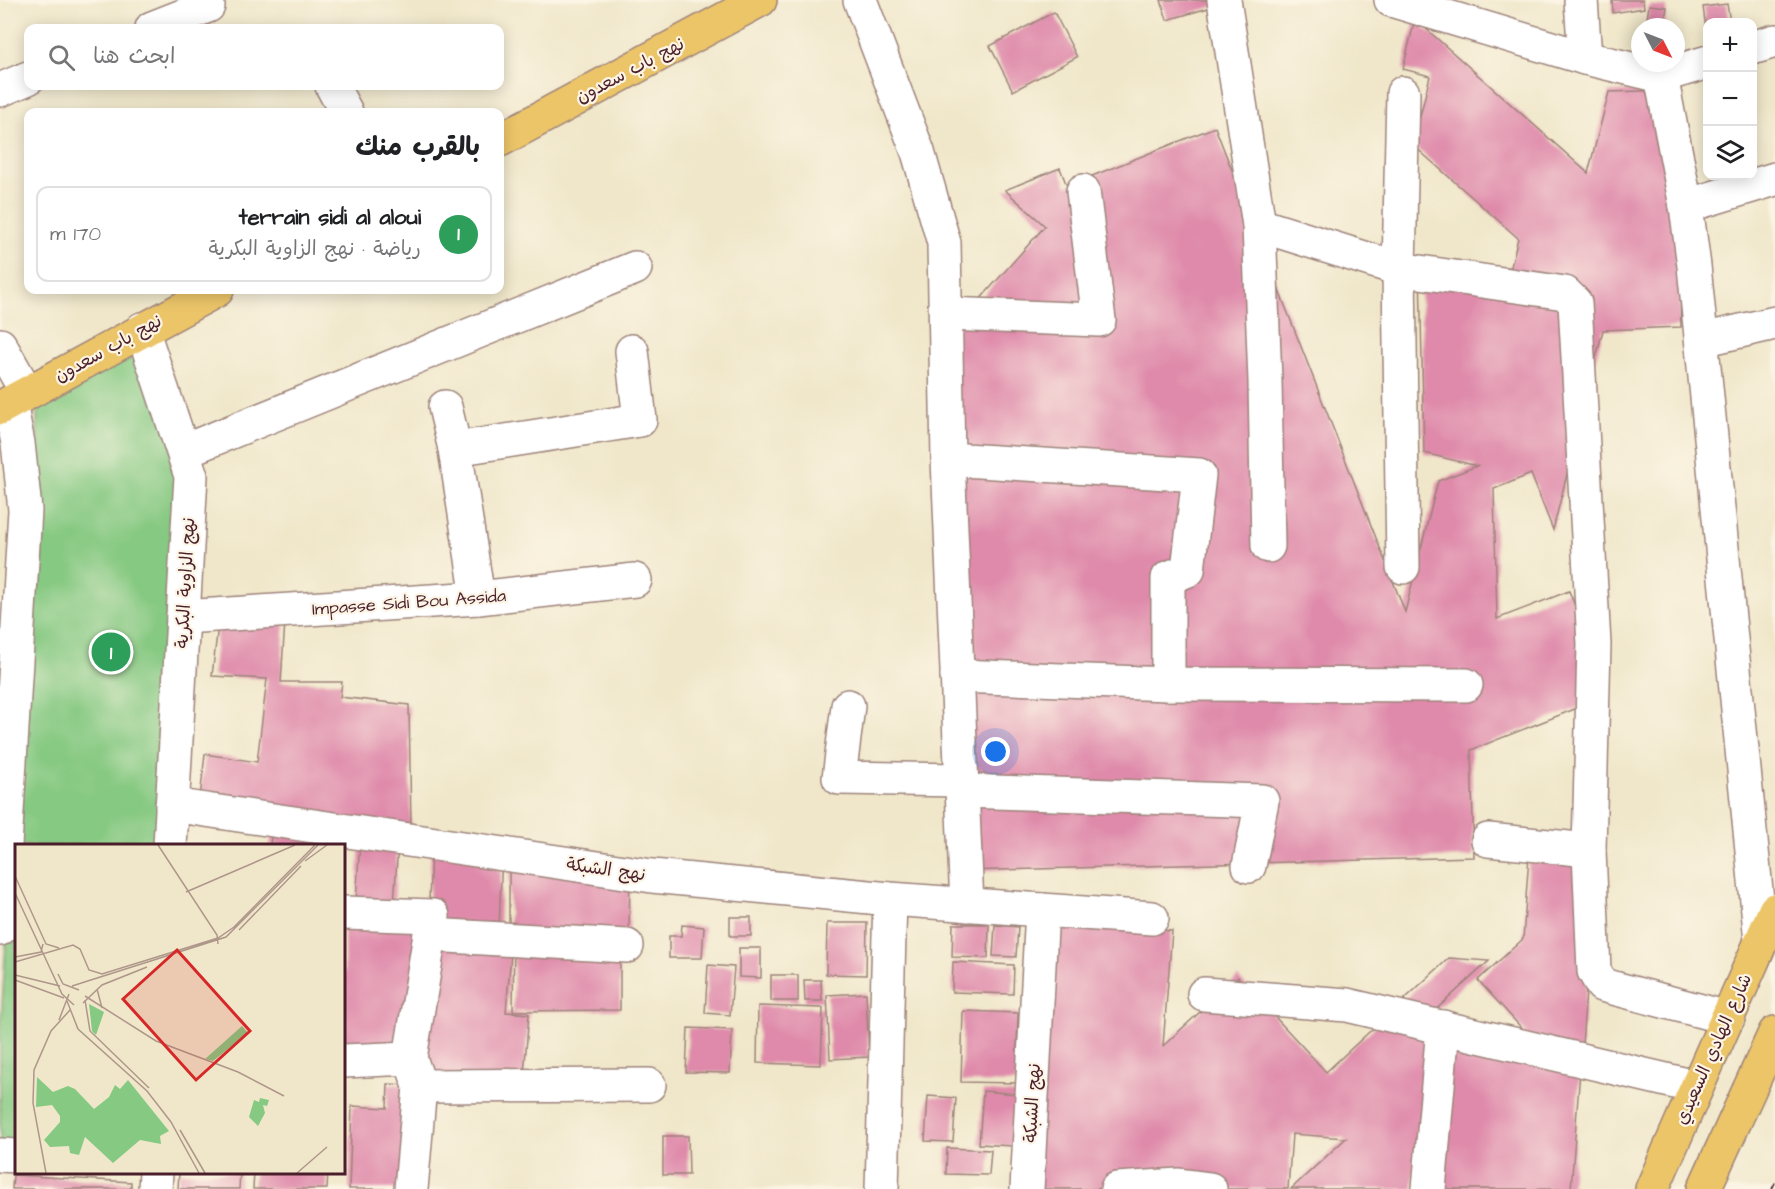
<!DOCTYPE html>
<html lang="ar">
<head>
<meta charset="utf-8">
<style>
  :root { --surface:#fff; --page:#f2f2f2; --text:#202124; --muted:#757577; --line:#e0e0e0; --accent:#0b8043 }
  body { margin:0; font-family:"Architects Daughter","Playpen Sans Arabic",sans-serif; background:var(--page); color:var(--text); direction:rtl }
  .controls { position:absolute; right:18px; top:18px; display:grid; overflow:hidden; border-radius:12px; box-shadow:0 3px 15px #0003 }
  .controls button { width:54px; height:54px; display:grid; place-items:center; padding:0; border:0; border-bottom:2px solid var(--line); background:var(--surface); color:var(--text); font:30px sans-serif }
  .compass { position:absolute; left:1631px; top:18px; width:54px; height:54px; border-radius:50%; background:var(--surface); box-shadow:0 3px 15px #0003; rotate:132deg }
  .you { position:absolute; left:996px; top:752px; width:21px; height:21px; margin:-15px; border:4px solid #fff; border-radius:50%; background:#1a73e8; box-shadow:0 0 0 9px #1a73e833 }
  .badge { display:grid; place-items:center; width:39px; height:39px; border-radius:50%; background:var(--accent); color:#fff; font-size:20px; font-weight:700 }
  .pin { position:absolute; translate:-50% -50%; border:3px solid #fff; box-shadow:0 2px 6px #0006 }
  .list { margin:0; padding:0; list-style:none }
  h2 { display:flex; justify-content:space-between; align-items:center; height:78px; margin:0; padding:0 24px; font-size:26px }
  h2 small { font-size:20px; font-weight:400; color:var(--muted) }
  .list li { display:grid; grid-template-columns:39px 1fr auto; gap:18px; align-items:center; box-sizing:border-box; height:96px; margin:0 12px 12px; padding:0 12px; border:2px solid var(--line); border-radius:12px }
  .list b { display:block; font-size:22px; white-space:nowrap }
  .list p { margin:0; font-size:20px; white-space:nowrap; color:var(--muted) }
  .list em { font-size:20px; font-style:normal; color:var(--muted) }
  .icon { flex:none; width:33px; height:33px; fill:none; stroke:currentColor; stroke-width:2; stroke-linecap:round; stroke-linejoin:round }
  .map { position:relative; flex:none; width:1775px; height:1189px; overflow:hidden; direction:ltr }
  .search { position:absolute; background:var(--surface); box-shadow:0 3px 15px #0003; left:24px; top:24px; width:480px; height:66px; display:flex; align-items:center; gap:15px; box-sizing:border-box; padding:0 21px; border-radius:12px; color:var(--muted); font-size:22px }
  .panel { position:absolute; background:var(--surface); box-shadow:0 3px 15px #0003; left:24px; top:108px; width:480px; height:186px; border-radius:12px; direction:rtl }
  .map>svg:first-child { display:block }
  .green { fill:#86c982; stroke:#687456; stroke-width:1.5 }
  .building { fill:#df8aaa }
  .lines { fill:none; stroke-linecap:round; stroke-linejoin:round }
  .minor-casing { stroke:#9d837a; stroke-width:36 }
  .major-casing { stroke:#9d837a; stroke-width:36 }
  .minor { stroke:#fff; stroke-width:33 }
  .major { stroke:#ecc569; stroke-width:33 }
  .tram { stroke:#4a1f2b; stroke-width:1.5 }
  .labels { text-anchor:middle; stroke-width:4.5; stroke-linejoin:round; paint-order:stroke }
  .street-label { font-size:18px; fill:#4a1f2b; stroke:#fcf5e5 }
  .inset-road { fill:none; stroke:#ae978a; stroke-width:1.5 }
  .view { fill:#d62828; fill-opacity:0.15; stroke:#d62828; stroke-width:3 }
  .inset-edge { fill:none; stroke:#4a1f2b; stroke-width:3 }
</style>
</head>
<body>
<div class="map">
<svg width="1775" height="1189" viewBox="0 0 1775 1189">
  <rect width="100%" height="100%" fill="#fcf5e5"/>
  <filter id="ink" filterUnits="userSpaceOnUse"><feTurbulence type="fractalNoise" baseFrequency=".0167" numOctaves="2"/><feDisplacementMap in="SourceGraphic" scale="12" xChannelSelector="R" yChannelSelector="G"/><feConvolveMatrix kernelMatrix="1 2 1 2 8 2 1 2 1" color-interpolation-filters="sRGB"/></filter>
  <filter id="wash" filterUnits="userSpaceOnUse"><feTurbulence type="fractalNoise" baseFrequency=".008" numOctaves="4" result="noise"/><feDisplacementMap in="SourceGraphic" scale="24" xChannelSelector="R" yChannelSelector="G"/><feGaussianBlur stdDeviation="1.35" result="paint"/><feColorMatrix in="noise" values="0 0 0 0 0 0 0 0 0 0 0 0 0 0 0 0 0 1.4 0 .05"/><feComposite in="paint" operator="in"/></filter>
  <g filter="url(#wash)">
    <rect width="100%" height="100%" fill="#f0e7ca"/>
    <!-- green -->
    <path class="green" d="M146,347L182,469L163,845L16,846V1145H0V1034L37,479V405Z"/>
    <g id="blocks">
      <!-- building -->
      <g class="building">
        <path d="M1161,0H1228L1229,2L1167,20Z"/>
        <path d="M1612,0H1643L1644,8L1613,13Z"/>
        <path d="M1727,4L1730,22H1708L1706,29L1703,7Z"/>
        <path d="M1649,5L1667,7L1664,27H1646Z"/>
        <path d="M1054,12L1077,57L1013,91L990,46Z"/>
        <path d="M1415,19L1588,173L1609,92L1675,90L1681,327L1603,330L1553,530L1531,474L1494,489L1497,619L1569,591L1593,653L1580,707L1471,750L1474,857L966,871L953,330L1045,226L1005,190L1060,168L1067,186L1215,127L1405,612L1438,481L1477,466L1424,453L1420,269L1511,267L1518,238L1413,145L1430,76L1403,69Z"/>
        <path d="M285,621L281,682H342L340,697L409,705L411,830L200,798L205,754L257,762L267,679L212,676L218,625Z"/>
        <path d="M272,827L313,832L312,846H270Z"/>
        <path d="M360,841L398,843L394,904L356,902Z"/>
        <path d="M431,850L502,853L499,929L428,927Z"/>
        <path d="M1529,856L1596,860L1571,1189H1429L1433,1129L1418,1128L1413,1189H1291L1346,1138L1292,1134L1288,1189H1026L1047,923L1172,931L1163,1046L1238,977L1326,1072L1449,958L1489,961L1418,1026L1527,1034L1478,980L1523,939Z"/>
        <path d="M509,871L630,872L629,935L509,930Z"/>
        <path d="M344,916L418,919L411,1061L344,1058Z"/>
        <rect x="730" y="917" width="21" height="19"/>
        <path d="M827,923H867L866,975L826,974Z"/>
        <path d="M953,924H989L988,958L952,957Z"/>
        <path d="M682,925L704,927L702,958H669V936H681Z"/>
        <path d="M995,925L1018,927L1016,957L993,956Z"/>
        <path d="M429,935L512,942L506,1012L529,1014L523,1086L416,1078Z"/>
        <path d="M620,937V1010L513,1011L514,940Z"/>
        <path d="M739,948H761V978L739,977Z"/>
        <path d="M953,962L1014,965L1013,994L952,992Z"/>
        <path d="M708,965L734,967L730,1015L705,1013Z"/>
        <rect x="771" y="975" width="27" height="26"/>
        <path d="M804,980H821L822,1001H805Z"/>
        <path d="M866,993L869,1057L830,1059L827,995Z"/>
        <path d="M758,1006L823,1008L821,1065L757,1063Z"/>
        <path d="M963,1011L1018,1013L1016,1083L961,1082Z"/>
        <path d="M688,1028L732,1030L730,1073L686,1072Z"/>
        <path d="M388,1084L412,1085L406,1189H349L352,1106L387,1108Z"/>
        <path d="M983,1091L1017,1094L1013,1146L979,1144Z"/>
        <path d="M928,1096L956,1098L953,1142L925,1141Z"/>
        <path d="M663,1136H688L689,1175H663Z"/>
        <path d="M947,1148L991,1150L989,1175L946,1174Z"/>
        <path d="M179,1172H240L239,1189H178Z"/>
        <path d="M265,1172H328L327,1189H253L254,1173Z"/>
        <path d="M13,1175L131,1182V1189H12Z"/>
      </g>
    </g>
  </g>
  <g filter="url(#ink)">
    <use href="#blocks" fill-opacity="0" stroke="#9d837a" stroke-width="1.5"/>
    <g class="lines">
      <defs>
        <g id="minor">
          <path d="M860,0L918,152L944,243L948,459L967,905"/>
          <path d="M1224,0L1259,225L1265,381L1268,546"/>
          <path d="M1391,0L1585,58L1661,76L1686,206L1694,266L1761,941"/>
          <path d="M1581,0L1585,58"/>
          <path d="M152,28L208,6L206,0"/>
          <path d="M1752,48L1775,41"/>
          <path d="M1661,76L1708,62"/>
          <path d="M332,86L346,112"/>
          <path d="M0,90L28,78"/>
          <path d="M1403,93L1399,269L1403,567"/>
          <path d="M1686,206L1775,179"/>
          <path d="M1259,225L1399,269L1565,293L1575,303L1594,644L1589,850L1594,971L1602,985L1728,1018"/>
          <path d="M946,314L1099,320L1083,191"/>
          <path d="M142,329L191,476L170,846"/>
          <path d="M1702,340L1775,323"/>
          <path d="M0,345L27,393"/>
          <path d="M445,407L455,449L478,598"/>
          <path d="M455,449L640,420L632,351"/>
          <path d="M184,451L635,268"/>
          <path d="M948,459L1199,475L1188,570L1168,578V684"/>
          <path d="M183,617L478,598L635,580"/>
          <path d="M957,676L1168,684L1466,685"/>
          <path d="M848,706L839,778L961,780"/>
          <path d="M963,791L1262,801L1249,866"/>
          <path d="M172,805L652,876L890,899L1152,918"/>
          <path d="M1488,840L1589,850"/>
          <path d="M344,913L433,916L410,1058L420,1086L411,1189"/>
          <path d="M0,929L25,510L18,443L10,403"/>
          <path d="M430,935L627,946"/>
          <path d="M1204,994L1347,1005L1696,1087"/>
          <path d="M344,1061L410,1058"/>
          <path d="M420,1086L649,1085"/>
          <path d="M0,1155L16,1156"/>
          <path d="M155,1189L156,1172"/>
          <path d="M882,1189L890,899"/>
          <path d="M1027,1189L1042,910"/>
          <path d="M1117,1189L1179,1185L1210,1189"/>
          <path d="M1429,1189L1443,1027"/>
        </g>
        <g id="major">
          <path d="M500,140L760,0"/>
          <path d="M0,408L217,290"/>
          <path d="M1652,1189L1775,910"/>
          <path d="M1704,1189L1775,1033"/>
        </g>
      </defs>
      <!-- minor casing -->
      <use href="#minor" class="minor-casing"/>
      <!-- major casing -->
      <use href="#major" class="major-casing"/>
      <!-- minor -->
      <use href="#minor" class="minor"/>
      <!-- major -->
      <use href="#major" class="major"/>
      <!-- tram -->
      <path class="tram" d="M1772,1189L1775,1183"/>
    </g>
  </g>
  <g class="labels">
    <!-- street labels -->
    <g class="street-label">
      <text transform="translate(630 70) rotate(-28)" y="6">نهج باب سعدون</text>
      <text transform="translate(108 348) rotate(-29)" y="6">نهج باب سعدون</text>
      <text transform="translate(185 583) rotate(-87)" y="6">نهج الزاوية البكرية</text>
      <text transform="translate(409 602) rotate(-4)" y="6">Impasse Sidi Bou Assida</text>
      <text transform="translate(606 869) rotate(8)" y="6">نهج الشبكة</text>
      <text transform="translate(1713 1049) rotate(-66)" y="6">شارع الهادي السعيدي</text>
      <text transform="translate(1032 1103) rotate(-87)" y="6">نهج الشبكة</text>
    </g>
  </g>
  <!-- overview -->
  <g transform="translate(15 844)">
    <rect width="330" height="330" fill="#f0e7ca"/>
    <path d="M74,160L89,168L81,191L77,187ZM227,182L233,189L198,217L190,215ZM22,233L38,248L53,242L60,245L79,265L94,253L100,241L105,245L113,236L154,287L145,292L146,300L125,296L98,319L70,293L64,311L55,309L54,302L35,303L29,296L45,278V272L37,261L21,263ZM245,254L254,256L252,262L248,261L250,269L243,282L234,273L239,256L244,258Z" fill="#86c982"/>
    <path class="inset-road" d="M143,1L202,91L203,100M290,17L312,1M0,32L31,100L44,104M171,48L280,1M0,49L47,150L59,161M224,86L286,22M0,113L26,108L28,100M0,118L58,101L65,105L74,126L87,130L203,94L219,83L300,1M43,130L48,140L64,146M0,131L45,142M0,136L49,154M57,142L211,93L303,1M82,145L87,164M70,152L141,197L223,228L269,252M70,156L75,187L134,244M52,157L63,185L132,247L156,278L184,329M68,159L87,141L132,123M44,176L54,150M165,286L190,329M31,329L18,259L19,226L36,187L55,166M282,329L312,303"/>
    <path class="view" d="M162,106L235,187L181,236L108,155Z"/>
    <rect width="330" height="330" class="inset-edge"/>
  </g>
</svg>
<div class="controls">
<button>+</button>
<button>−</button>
<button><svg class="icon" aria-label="layers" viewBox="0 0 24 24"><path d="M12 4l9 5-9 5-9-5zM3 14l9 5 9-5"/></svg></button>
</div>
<svg class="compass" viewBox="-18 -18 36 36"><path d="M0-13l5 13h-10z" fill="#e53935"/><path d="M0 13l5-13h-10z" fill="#757577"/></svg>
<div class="you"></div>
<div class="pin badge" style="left:111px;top:652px;background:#2e9e5b">1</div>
<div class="search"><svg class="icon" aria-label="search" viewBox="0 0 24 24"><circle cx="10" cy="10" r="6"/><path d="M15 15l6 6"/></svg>ابحث هنا</div>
<section class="panel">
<h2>بالقرب منك<small></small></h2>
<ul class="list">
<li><span class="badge" style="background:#2e9e5b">1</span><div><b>terrain sidi al aloui</b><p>رياضة · نهج الزاوية البكرية</p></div><em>170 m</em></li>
</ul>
</section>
</div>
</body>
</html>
